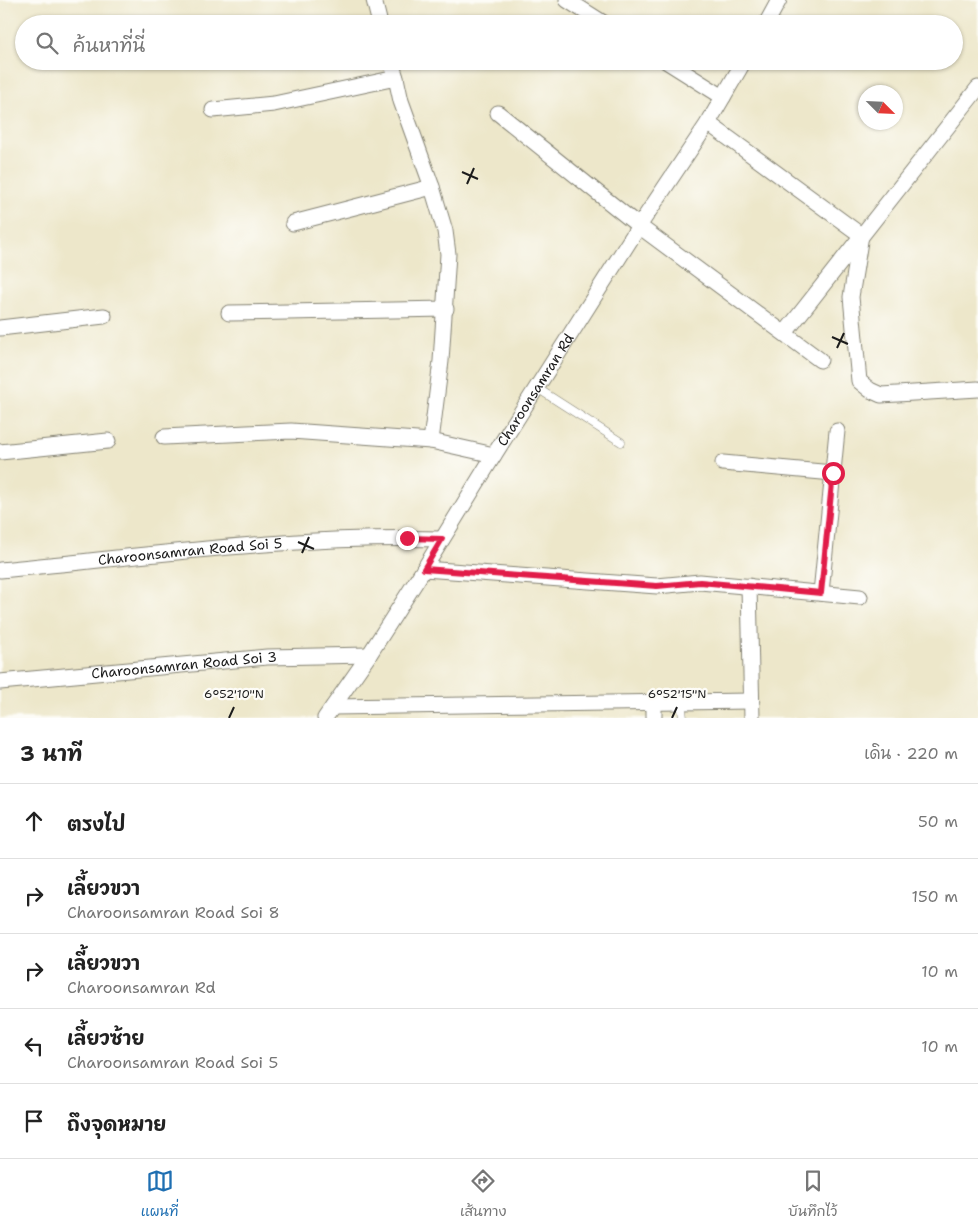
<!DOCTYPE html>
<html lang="th">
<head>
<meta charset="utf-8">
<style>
  :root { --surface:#fff; --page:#f6f6f6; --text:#222; --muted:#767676; --line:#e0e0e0; --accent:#1f6fb2 }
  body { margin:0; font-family:"Shantell Sans","Playpen Sans Thai",sans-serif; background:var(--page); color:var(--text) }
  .compass { position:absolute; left:858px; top:85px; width:45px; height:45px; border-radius:50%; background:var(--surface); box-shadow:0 1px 4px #0004; rotate:114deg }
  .stop { position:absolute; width:15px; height:15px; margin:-11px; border:4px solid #e11d48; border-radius:50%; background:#fff }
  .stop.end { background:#e11d48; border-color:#fff; box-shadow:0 1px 5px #0008 }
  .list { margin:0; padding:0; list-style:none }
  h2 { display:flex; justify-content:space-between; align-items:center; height:65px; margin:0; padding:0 20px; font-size:21px }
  h2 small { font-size:16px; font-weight:400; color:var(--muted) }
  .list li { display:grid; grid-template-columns:32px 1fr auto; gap:15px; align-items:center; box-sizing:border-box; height:75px; padding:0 20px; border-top:1px solid var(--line) }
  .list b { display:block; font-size:19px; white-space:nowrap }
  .list p { margin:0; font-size:16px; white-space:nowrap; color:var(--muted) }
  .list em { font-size:16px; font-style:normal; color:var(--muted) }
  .icon { flex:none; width:28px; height:28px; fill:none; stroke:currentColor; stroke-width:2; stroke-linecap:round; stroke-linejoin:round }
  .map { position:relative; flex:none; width:978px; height:718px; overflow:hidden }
  .search { position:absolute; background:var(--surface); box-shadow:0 1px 4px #0004; left:15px; right:15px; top:15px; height:55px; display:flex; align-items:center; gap:12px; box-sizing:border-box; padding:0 18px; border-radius:28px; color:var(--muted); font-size:19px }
  .sheet { height:440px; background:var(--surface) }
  nav { display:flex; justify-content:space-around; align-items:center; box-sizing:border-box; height:70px; border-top:1px solid var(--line); background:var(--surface); font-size:14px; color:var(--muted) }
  nav a { display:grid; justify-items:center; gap:2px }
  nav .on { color:var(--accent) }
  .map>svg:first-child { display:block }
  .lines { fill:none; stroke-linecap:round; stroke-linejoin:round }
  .service-casing { stroke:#848273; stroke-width:9 }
  .minor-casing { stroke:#848273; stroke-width:17 }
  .service { stroke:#fff; stroke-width:8 }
  .minor { stroke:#fff; stroke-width:15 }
  .route { stroke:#e11d48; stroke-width:6 }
  .ticks { fill:none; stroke:#1c1c1c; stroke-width:2 }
  .labels { text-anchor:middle; stroke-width:4.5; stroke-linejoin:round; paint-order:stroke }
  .street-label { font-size:14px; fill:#1c1c1c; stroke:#fdfcf7 }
  .ticks-label { font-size:12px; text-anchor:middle; fill:#1c1c1c; stroke:#fdfcf7; stroke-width:4.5; stroke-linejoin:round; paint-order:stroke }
</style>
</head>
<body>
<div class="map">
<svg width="978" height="718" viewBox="0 0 978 718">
  <rect width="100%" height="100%" fill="#fdfcf7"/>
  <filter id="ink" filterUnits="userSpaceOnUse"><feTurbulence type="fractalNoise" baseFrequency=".02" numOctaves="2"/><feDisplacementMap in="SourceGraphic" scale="10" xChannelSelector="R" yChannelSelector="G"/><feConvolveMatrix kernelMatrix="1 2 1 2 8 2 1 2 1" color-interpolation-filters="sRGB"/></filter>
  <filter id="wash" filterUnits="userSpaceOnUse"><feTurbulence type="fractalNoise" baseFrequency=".0096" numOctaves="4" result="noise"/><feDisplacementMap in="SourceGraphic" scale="20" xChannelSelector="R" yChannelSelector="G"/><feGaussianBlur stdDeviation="1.12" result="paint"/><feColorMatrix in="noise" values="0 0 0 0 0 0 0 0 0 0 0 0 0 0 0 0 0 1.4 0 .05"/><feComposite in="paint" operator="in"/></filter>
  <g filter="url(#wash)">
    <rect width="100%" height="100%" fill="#ede7ca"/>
  </g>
  <g filter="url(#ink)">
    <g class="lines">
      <defs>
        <g id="service">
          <path d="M537,388L621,442"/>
          <path d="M681,701L683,718"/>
        </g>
        <g id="minor">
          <path d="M374,0L380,24"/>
          <path d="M567,0L605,24"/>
          <path d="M766,24L779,0"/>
          <path d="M391,61L396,78"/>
          <path d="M666,61L723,97"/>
          <path d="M213,110L274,104L396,78L401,101L432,187L445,231L448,254L441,361L431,441"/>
          <path d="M498,113L639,226L820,360"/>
          <path d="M708,123L861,235L851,297L859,381L870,390L881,395L978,389"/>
          <path d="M293,223L432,187"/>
          <path d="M229,313L446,309"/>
          <path d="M0,328L104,316"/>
          <path d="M785,333L978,88"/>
          <path d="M164,437L291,431L431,441L494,455"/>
          <path d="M0,452L108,441"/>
          <path d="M723,463L833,473"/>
          <path d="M424,569L657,586L700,582L860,597"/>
          <path id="s1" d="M0,570C147,556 294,535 442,539"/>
          <path d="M749,586L752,718"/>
          <path d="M821,593L837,431"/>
          <path id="s2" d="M0,682L267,657L369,655"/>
          <path d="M333,707L751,701"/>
          <path id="s3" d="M325,718L369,655L424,569L494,455L639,226L708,123L744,61"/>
          <path d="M654,718V702"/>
        </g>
      </defs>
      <!-- service casing -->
      <use href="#service" class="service-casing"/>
      <!-- minor casing -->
      <use href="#minor" class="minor-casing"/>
      <!-- service -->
      <use href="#service" class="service"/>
      <!-- minor -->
      <use href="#minor" class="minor"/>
    </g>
  </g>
  <g class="lines" filter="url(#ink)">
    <!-- route -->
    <path class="route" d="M407,538L442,539L424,569L657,586L700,582L821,593L833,473"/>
  </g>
  <!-- ticks -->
  <path class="ticks" d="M462,172L478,179M467,184L474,168M832,337L848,344M837,348L844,333M298,542L314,549M302,553L309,537M229,718L234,707M672,718L677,707"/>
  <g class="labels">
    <!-- street labels -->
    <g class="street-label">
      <text dy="5" stroke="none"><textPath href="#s3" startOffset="390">Charoonsamran Rd</textPath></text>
      <text dy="5" stroke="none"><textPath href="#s1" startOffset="191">Charoonsamran Road Soi 5</textPath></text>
      <text dy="5" stroke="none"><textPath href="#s2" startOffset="185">Charoonsamran Road Soi 3</textPath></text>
    </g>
  </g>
  <g class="ticks-label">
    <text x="234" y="698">6°52'10"N</text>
    <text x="677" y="698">6°52'15"N</text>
  </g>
</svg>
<svg class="compass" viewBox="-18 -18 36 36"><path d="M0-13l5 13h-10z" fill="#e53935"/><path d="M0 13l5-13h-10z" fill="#767676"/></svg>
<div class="stop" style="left:833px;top:473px"></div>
<div class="stop end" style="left:407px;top:538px"></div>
<div class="search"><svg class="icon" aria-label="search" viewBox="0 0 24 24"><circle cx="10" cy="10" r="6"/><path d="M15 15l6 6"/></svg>ค้นหาที่นี่</div>
</div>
<section class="sheet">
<h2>3 นาที<small>เดิน · 220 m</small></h2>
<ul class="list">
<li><svg class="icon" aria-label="ahead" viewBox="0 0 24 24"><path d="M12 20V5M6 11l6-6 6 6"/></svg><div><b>ตรงไป</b></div><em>50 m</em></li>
<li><svg class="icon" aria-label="right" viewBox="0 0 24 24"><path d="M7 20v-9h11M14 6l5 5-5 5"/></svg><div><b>เลี้ยวขวา</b><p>Charoonsamran Road Soi 8</p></div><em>150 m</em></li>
<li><svg class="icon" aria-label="right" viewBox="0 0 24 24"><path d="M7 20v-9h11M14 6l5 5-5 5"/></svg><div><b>เลี้ยวขวา</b><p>Charoonsamran Rd</p></div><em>10 m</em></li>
<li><svg class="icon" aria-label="left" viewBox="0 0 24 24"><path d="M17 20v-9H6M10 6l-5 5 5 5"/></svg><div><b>เลี้ยวซ้าย</b><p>Charoonsamran Road Soi 5</p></div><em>10 m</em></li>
<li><svg class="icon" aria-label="arrive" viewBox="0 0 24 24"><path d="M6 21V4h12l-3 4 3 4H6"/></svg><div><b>ถึงจุดหมาย</b></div></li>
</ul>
</section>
<nav>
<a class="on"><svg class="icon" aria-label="map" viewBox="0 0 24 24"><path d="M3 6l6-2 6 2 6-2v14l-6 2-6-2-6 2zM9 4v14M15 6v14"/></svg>แผนที่</a>
<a><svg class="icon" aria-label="directions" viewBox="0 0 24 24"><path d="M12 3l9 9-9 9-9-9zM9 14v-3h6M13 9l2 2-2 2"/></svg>เส้นทาง</a>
<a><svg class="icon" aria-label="saved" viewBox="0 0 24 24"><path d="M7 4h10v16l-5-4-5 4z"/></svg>บันทึกไว้</a>
</nav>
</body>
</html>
